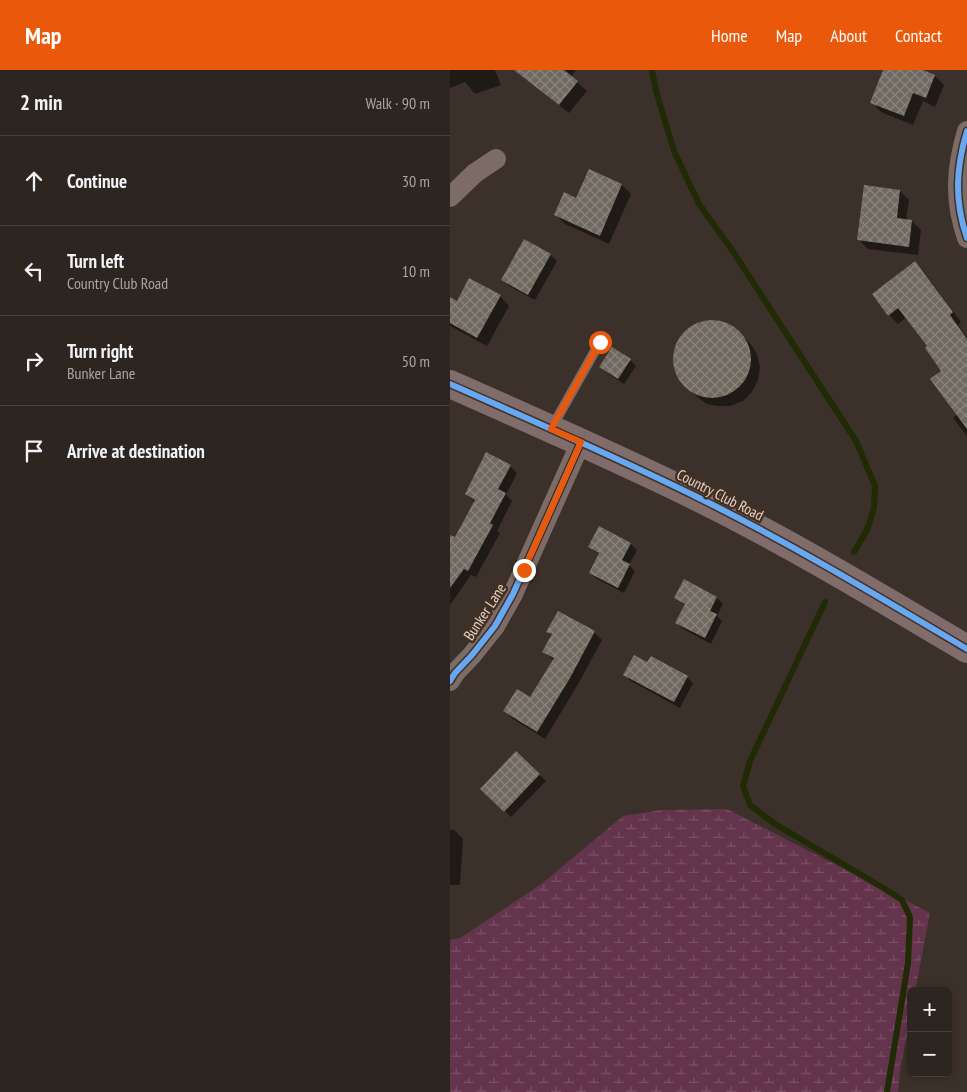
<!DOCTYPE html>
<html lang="en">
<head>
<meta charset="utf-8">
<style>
  :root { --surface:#2d2520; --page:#39312d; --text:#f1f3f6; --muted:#a7a5a5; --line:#48423e; --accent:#ea580c }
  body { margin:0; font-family:"PT Sans Narrow",sans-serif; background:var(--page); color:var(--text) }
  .controls { position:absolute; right:15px; bottom:15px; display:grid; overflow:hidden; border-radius:8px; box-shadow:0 2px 8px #0003 }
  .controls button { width:45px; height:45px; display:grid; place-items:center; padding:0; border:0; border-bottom:1px solid var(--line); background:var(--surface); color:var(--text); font:25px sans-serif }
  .stop { position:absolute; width:15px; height:15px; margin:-11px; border:4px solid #ea580c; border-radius:50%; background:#fff }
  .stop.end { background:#ea580c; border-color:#fff; box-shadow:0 1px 5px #0008 }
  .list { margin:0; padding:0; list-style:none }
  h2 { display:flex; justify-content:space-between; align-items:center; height:65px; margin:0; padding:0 20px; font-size:21px }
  h2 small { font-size:16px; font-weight:400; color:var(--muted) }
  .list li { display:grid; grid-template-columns:32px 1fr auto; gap:15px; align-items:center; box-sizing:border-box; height:90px; padding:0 20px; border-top:1px solid var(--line) }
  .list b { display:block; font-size:19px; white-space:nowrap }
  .list p { margin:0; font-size:16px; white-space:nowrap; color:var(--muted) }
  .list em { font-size:16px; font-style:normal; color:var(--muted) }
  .icon { flex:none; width:28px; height:28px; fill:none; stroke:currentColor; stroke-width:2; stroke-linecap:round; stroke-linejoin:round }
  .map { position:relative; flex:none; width:517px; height:1022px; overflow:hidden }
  header { display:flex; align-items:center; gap:30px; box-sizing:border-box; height:70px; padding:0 25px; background:var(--accent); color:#fff }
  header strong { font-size:24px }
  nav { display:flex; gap:28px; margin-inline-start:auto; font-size:18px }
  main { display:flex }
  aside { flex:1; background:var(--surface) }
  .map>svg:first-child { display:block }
  .wetland { fill:url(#wetland-marsh) }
  .shadow { fill:#0007 }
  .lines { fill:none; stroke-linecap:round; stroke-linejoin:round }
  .stream { stroke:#202a04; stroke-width:6 }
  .building { fill:url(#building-cross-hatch) }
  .lane { stroke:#7d6b68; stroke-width:10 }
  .street { stroke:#7d6b68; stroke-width:20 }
  .secondary { stroke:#806c6a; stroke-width:28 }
  .cycleway-casing { stroke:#443022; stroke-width:9 }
  .cycleway { stroke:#66a8f1; stroke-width:6 }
  .route { stroke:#ea580c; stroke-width:6 }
  .labels { text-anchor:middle; stroke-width:5; stroke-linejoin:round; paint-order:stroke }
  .street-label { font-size:15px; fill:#e0d3ca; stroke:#443022 }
</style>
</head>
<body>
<header>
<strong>Map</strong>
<nav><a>Home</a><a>Map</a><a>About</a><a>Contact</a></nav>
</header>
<main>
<aside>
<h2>2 min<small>Walk · 90 m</small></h2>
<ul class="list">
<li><svg class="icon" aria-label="ahead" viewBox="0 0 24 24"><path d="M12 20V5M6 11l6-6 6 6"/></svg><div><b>Continue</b></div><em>30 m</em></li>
<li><svg class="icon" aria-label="left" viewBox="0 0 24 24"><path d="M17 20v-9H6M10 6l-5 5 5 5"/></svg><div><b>Turn left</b><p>Country Club Road</p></div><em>10 m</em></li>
<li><svg class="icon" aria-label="right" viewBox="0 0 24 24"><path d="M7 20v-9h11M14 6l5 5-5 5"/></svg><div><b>Turn right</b><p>Bunker Lane</p></div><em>50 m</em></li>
<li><svg class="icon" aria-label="arrive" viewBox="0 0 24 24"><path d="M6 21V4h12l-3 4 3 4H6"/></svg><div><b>Arrive at destination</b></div></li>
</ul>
</aside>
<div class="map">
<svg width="517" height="1022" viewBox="0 0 517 1022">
  <defs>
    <pattern id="wetland-marsh" width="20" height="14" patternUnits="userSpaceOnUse" patternTransform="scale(1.25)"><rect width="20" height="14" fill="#64344d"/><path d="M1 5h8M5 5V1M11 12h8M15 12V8" fill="none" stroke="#7a5065"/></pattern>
    <pattern id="building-cross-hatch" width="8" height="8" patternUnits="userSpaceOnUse" patternTransform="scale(1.25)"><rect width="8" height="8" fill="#706960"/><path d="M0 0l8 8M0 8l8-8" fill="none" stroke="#8b847d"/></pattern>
  </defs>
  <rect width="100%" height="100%" fill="#3c312a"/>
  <!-- wetland -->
  <path class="wetland" d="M277,739L480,843L465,921H461V944L450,1001L448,1022H0V870L10,868L90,815L173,746L211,740Z"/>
  <!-- shadow -->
  <g class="shadow">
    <path d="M0,0H45L51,15L25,24L15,12L0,18Z"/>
    <path d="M65,0H126L121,7L137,21L119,43Z"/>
    <path d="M435,0H470L485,6L494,15L485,37L473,31L463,55L431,42L422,32Z"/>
    <path d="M139,101L172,115L181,124L159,174L115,154L106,145L127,129Z"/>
    <path d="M450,121L459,130L456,150L462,151L471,160L468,185L418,179L408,169Z"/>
    <path d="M75,171L101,185L107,191L85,230L59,216L53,210Z"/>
    <path d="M465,193L474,202L511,252L508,255L517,267V366L503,348L508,344L493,301L479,276L457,247L448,254L439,245Z"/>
    <path d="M50,226L59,236L37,276L0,256V228L8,232Z"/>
    <path d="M267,251L279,255L300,273L307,284L310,297L308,310L302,322L293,331L280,336H268L257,334L247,327L229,308L225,297L224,285L227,274L234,264L242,256L254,252Z"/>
    <path d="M180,290L186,296L174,314L157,303L151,297Z"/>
    <path d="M60,396L67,403L56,425L62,431L47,461L50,463L26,507L21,505L0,535V466L5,469L25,432L16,424Z"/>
    <path d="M150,457L181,474L187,480L179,495L185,501L174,523L147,509L140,503L150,485L139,477Z"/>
    <path d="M234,511L267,528L273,534L267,546L272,551L261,574L233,559L227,553L236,536L225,528Z"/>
    <path d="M98,561L144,562L152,570L127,616L95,669L63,649L55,641L81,629L104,591L94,581L102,566Z"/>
    <path d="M198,594L237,607L243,613L230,638L181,611L175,605Z"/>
    <path d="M66,683L96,711L61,747L32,719Z"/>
    <path d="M0,760H4L13,769L10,815H0Z"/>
  </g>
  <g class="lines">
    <!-- stream -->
    <g class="stream">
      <path d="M202,0L206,21L224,81L249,134L282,180L406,371L425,416L424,438L417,460L404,482"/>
      <path d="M375,532L300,691L293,716L300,735L325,754L435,819L452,830L460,847L458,893L437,1022"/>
    </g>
  </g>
  <!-- building -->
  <g class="building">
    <path d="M64,0H114L128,11L109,35Z"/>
    <path d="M433,0H473L485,5L476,28L463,23L454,46L420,33Z"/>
    <path d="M139,99L172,114L150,166L104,145L114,122L126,128Z"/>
    <path d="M414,115L450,120L447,148L462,150L459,177L407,170Z"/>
    <path d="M74,169L101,184L78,225L51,210Z"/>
    <path d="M465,191L503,242L500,245L517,269V359L480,309L491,301L475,278L477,276L448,238L438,246L422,224Z"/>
    <path d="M19,208L51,225L27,268L0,253V227L7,231Z"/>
    <circle cx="262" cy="289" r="39"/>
    <path d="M162,277L181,289L168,309L149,297Z"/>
    <path d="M36,382L61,395L48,419L56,423L40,453L43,455L18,501L14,499L0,518V465L5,467L25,430L15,424Z"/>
    <path d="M149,456L181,473L172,490L180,494L168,518L139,503L149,483L138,477Z"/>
    <path d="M234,509L267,527L260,541L267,544L255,568L225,553L235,534L224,528Z"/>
    <path d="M108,541L145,561L120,608L87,662L53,641L67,619L80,627L104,588L92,582L102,564L96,562Z"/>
    <path d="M184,585L197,592L201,586L238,606L224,632L173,605Z"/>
    <path d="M66,681L90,704L54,742L30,719Z"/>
  </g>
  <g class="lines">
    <!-- lane -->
    <path class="lane" d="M101,359L150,272"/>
    <!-- street -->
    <g class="street">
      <path d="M517,61C506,98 504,130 517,168"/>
      <path d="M0,127L25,103L46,89"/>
      <path d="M0,611L5,603L22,585L45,556L63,524L131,372"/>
    </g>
    <!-- secondary -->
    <path class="secondary" d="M0,314C83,351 166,387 247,427C340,473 428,526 517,579"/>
    <defs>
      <g id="cycleway">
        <path d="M517,61C506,98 504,130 517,168"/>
        <path d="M0,314C83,351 166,387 247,427C340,473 428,526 517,579"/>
        <path d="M0,611L5,603L22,585L45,556L63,524L131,372"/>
      </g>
    </defs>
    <!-- cycleway casing -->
    <use href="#cycleway" class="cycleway-casing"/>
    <!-- cycleway -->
    <use href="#cycleway" class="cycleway"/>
  </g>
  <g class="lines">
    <!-- route -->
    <path class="route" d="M74,500L131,372L101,359L150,272"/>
  </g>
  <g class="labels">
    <!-- street labels -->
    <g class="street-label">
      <text transform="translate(270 425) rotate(27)" y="5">Country Club Road</text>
      <text transform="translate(35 542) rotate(-57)" y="5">Bunker Lane</text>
    </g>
  </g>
</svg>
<div class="controls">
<button>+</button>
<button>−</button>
</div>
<div class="stop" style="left:150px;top:272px"></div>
<div class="stop end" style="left:74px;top:500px"></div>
</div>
</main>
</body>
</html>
